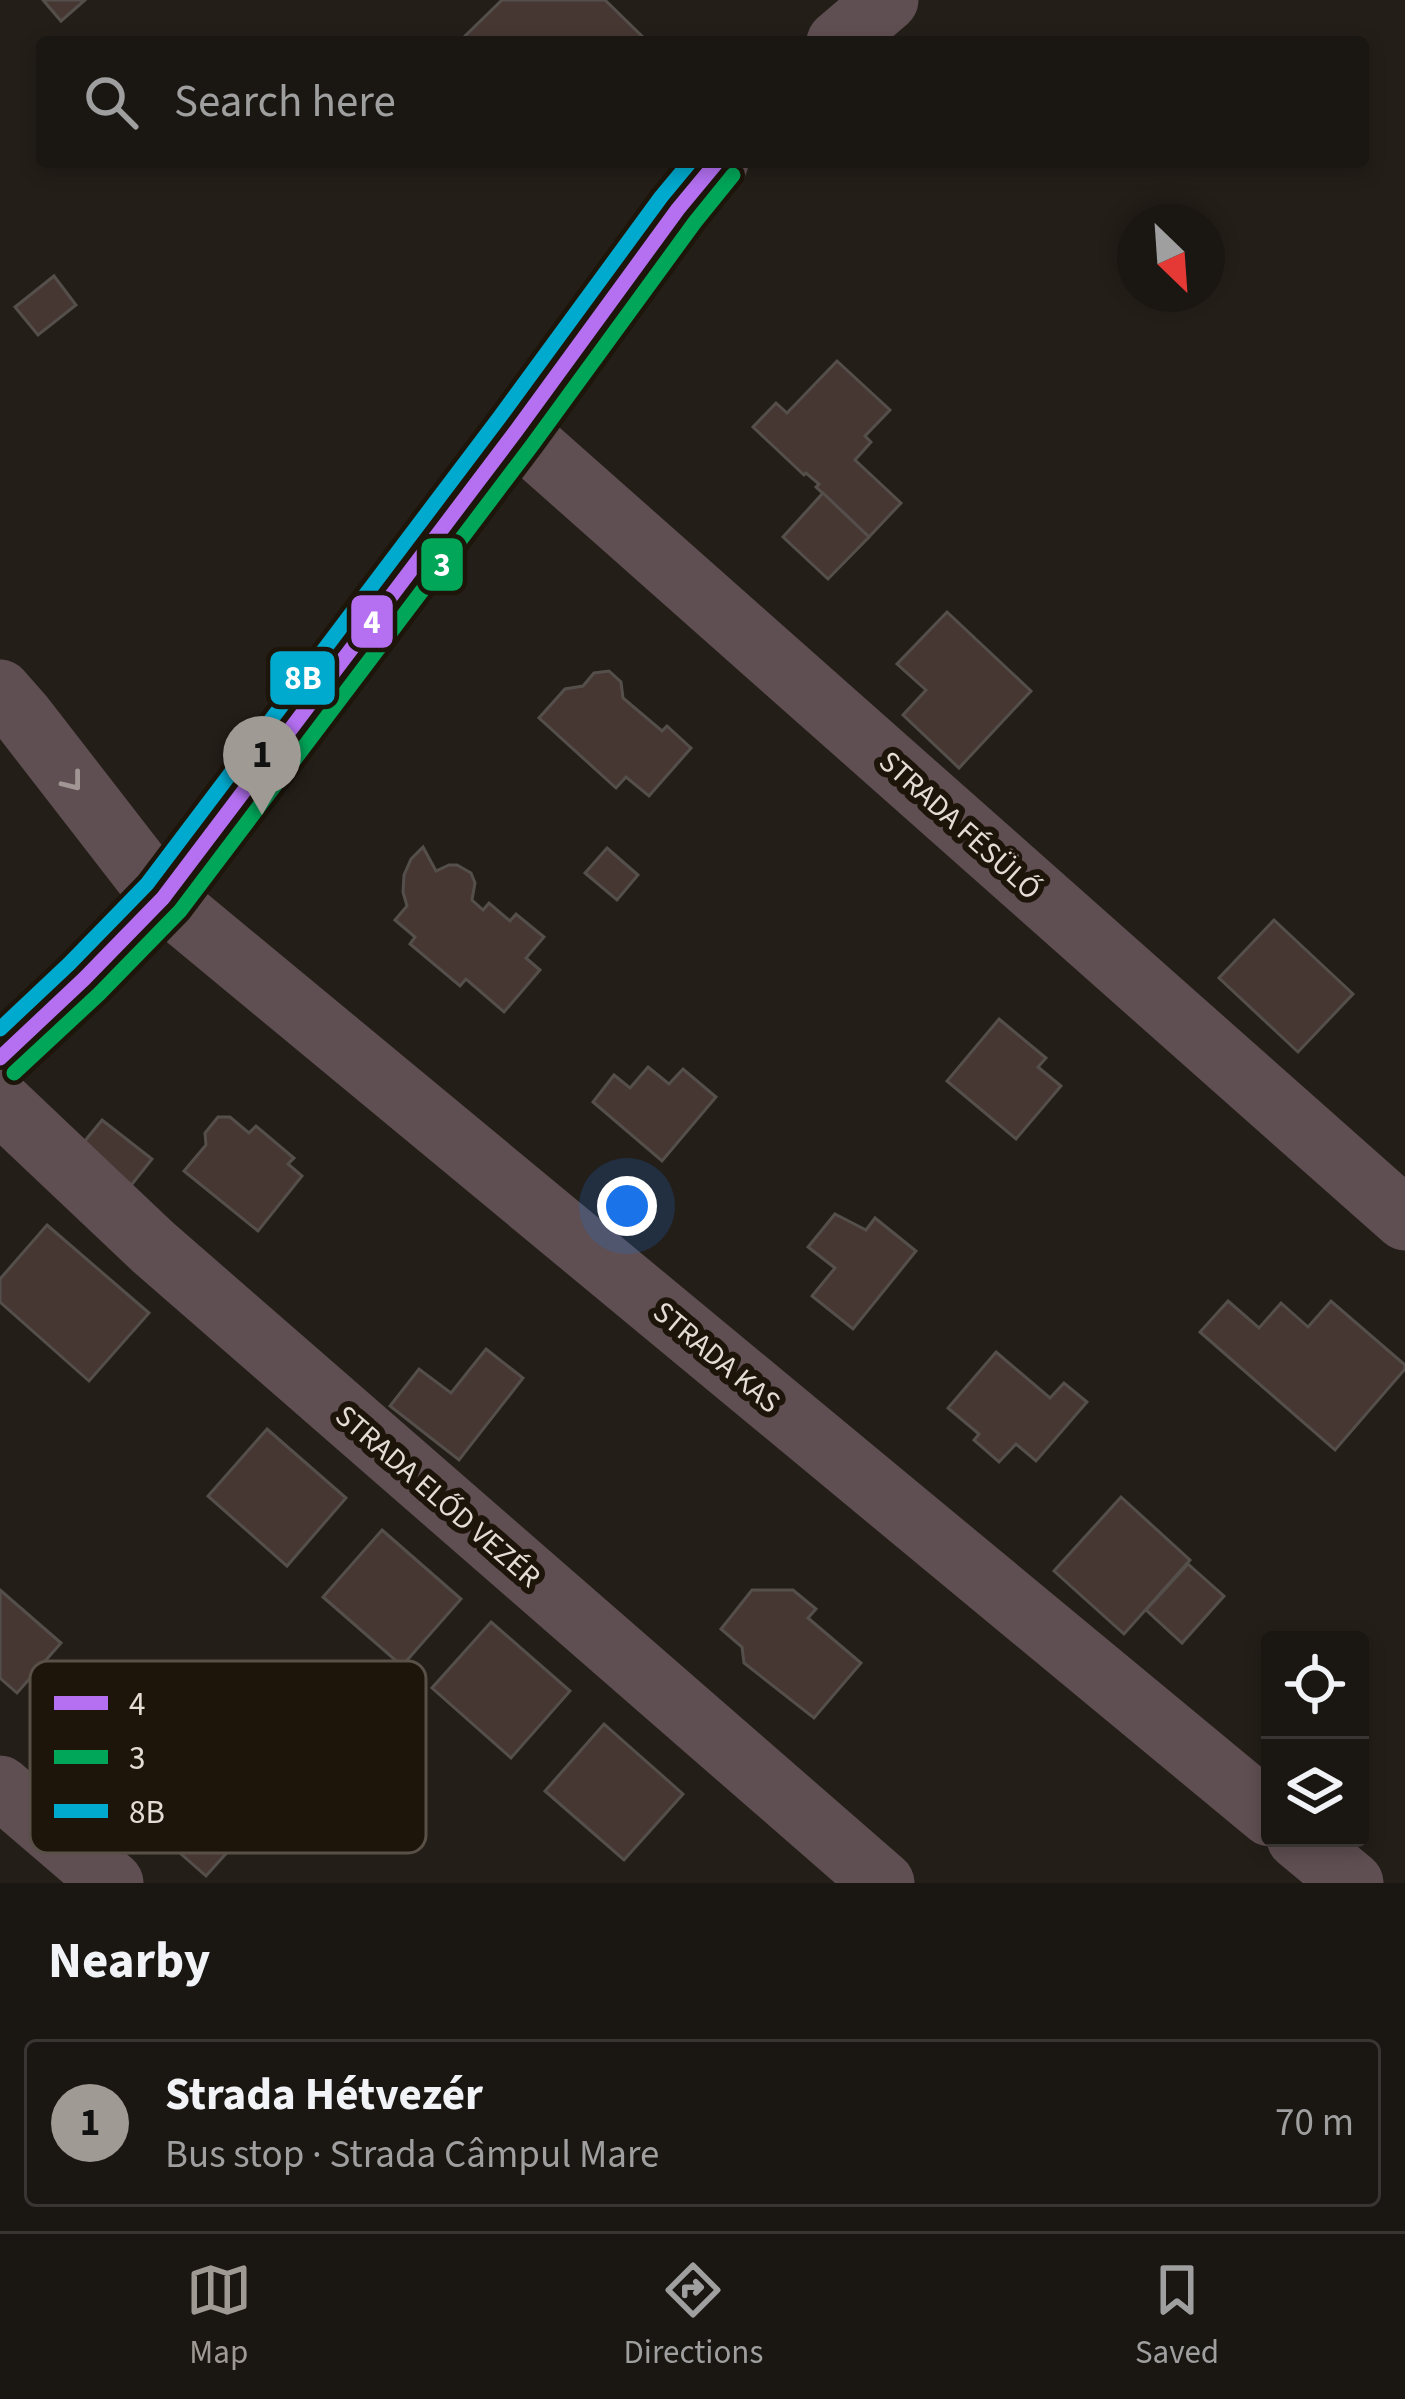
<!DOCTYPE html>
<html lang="en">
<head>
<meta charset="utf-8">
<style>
  :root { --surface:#1a1612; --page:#231f1b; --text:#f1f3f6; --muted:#9f9f9f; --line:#383532; --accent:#a09a94 }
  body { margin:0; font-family:"Source Sans 3",sans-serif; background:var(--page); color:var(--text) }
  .controls { position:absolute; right:36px; bottom:36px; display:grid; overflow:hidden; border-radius:12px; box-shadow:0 6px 18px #0003 }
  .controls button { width:108px; height:108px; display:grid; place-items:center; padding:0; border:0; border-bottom:3px solid var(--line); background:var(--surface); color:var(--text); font:60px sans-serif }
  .compass { position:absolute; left:1117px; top:204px; width:108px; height:108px; border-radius:50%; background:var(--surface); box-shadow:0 6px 18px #0003; rotate:155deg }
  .you { position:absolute; left:627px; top:1206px; width:42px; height:42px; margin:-30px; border:9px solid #fff; border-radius:50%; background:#1a73e8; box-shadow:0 0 0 18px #1a73e833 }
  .badge { display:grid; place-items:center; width:78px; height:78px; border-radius:50%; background:var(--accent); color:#111; font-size:39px; font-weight:700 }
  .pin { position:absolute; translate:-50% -99px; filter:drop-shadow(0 3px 6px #0008) }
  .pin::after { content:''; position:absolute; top:63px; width:42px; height:36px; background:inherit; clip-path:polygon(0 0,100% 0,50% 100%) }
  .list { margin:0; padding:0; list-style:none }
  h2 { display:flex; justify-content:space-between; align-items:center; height:156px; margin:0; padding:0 48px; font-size:51px }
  h2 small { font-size:39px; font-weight:400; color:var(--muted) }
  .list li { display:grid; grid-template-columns:78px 1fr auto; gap:36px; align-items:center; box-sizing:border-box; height:168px; margin:0 24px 24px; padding:0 24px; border:3px solid var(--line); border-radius:12px }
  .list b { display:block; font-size:45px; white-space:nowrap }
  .list p { margin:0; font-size:39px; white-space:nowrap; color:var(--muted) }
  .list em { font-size:39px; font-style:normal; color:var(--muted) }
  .icon { flex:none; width:66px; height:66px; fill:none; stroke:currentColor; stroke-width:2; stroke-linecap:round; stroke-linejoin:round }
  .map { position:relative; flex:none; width:1405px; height:1883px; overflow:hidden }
  .search { position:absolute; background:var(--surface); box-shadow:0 6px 18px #0003; left:36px; right:36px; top:36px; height:132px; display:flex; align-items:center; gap:30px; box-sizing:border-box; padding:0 42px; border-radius:12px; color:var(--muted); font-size:45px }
  .sheet { height:348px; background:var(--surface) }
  nav { display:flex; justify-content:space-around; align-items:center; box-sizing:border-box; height:168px; border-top:3px solid var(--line); background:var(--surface); font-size:33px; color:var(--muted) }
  nav a { display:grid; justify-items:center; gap:6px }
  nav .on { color:var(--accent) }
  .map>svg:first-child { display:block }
  .building { fill:#463733; stroke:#554f4b; stroke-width:3 }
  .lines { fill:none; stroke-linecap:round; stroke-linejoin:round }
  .minor { stroke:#5f4f52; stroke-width:63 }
  .bus-1-casing { stroke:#1e150a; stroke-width:24 }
  .bus-2-casing { stroke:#1e150a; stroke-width:24 }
  .bus-3-casing { stroke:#1e150a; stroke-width:24 }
  .bus-1 { stroke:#b470f1; stroke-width:15 }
  .bus-2 { stroke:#01a659; stroke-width:15 }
  .bus-3 { stroke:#00a9ce; stroke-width:15 }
  .oneway { stroke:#a29694 }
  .labels { text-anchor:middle; stroke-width:12; stroke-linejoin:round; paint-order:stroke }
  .street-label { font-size:30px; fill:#e4ddd6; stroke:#1e150a }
  .key { fill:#1e150a; stroke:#595147; stroke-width:3 }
  .key-label { font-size:33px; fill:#e4ddd6 }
  .line-badge { stroke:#1e150a; stroke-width:4.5 }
  .badge-label { font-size:33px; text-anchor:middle; font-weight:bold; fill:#fff }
</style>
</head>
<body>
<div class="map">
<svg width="1405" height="1883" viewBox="0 0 1405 1883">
  <rect width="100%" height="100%" fill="#231e18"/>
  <!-- building -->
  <g class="building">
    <path d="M43,0H85L61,21Z"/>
    <path d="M502,0H605L648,42H469L464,37Z"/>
    <path d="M54,276L76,305L38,335L15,307Z"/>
    <path d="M837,361L890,410L865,436L871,442L855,460L901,503L869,537L816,487L819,484L806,473L804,475L753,427L776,403L787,413Z"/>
    <path d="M823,493L869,537L828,579L783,537Z"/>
    <path d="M947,612L1031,691L959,768L903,715L926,690L897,664Z"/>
    <path d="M609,671L621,682L623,698L662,731L667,726L691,748L649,796L626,777L616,788L539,718L565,689L583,686L594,673Z"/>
    <path d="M423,847L436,871L449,865H457L471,873L475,883L472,900L483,910L489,903L510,921L516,914L544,937L526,958L540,970L504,1012L466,979L460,986L410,944L415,937L395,920L407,906L403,892L404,875L411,859Z"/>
    <path d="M607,848L638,875L617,900L585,873Z"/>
    <path d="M1274,920L1353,994L1298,1052L1219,978Z"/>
    <path d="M999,1019L1046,1058L1038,1067L1061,1086L1016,1139L947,1081Z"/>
    <path d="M648,1067L669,1084L683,1069L716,1097L662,1161L593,1102L614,1075L630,1088Z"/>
    <path d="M218,1117H230L249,1133L256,1126L294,1158L288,1164L302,1176L258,1231L184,1171L206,1145L205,1133Z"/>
    <path d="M102,1120L152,1159L129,1188L79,1148Z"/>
    <path d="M835,1214L866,1230L875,1218L916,1251L853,1329L812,1296L835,1268L808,1247Z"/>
    <path d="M47,1225L149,1313L89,1381L0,1302V1279Z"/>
    <path d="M1228,1301L1259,1328L1281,1303L1308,1327L1331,1301L1405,1365V1369L1335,1450L1200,1332Z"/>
    <path d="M486,1349L523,1378L459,1460L390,1406L419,1369L451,1393Z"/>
    <path d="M996,1352L1050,1398L1064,1383L1087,1402L1036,1461L1016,1444L999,1462L974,1440L979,1434L948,1408Z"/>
    <path d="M267,1429L346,1498L287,1566L208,1496Z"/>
    <path d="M1121,1497L1190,1560L1124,1634L1054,1571Z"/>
    <path d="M382,1530L461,1599L402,1666L323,1597Z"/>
    <path d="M1188,1564L1224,1596L1182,1643L1146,1610Z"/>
    <path d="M0,1590L61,1643L17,1693L0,1678Z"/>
    <path d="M752,1590H793L816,1609L808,1618L861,1663L814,1718L744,1663L742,1647L721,1629Z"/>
    <path d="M491,1622L570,1691L511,1758L432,1688Z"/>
    <path d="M604,1724L683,1794L624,1860L545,1791Z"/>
    <path d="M186,1739L266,1809L206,1876L128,1807Z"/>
  </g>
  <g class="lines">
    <!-- minor -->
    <g class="minor">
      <path d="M838,42L887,0"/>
      <path d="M516,431L1405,1219"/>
      <path d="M0,691L22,716L163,898L1270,1815"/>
      <path d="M0,1058L84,979L163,898L516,431L678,209L717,162"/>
      <path d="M0,1102L153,1247L883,1883"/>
      <path d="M0,1787L112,1883"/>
      <path d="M1298,1838L1352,1883"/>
    </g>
    <defs>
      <path id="bus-1" d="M0,1058L84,979L163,898L516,431L678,209L717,162"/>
      <path id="bus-2" d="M14,1073L99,994L180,911L533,444L695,222L733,175"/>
      <path id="bus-3" d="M0,1029L69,964L147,884L499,418L661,197L690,162"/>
    </defs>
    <!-- bus-1 casing -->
    <use href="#bus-1" class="bus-1-casing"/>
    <!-- bus-2 casing -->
    <use href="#bus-2" class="bus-2-casing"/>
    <!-- bus-3 casing -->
    <use href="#bus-3" class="bus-3-casing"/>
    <!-- bus-1 -->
    <use href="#bus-1" class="bus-1"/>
    <!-- bus-2 -->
    <use href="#bus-2" class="bus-2"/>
    <!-- bus-3 -->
    <use href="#bus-3" class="bus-3"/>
  </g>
  <!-- one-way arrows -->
  <defs><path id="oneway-chevron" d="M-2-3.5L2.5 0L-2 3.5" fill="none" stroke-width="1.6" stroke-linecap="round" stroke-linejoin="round" transform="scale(3)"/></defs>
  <use class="oneway" href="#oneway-chevron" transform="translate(73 782) rotate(52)"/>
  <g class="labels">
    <!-- street labels -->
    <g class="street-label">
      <text transform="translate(960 825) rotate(42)" y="10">STRADA FÉSÜLŐ</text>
      <text transform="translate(717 1357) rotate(40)" y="10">STRADA KAS</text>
      <text transform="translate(438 1496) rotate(41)" y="10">STRADA ELŐD VEZÉR</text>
    </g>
  </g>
  <!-- legend -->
  <rect x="30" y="1661" width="396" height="192" rx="18" class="key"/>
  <rect x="54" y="1696" width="54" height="14" fill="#b470f1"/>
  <rect x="54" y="1750" width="54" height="14" fill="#01a659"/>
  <rect x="54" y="1804" width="54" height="14" fill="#00a9ce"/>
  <g class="key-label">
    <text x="129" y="1715">4</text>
    <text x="129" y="1769">3</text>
    <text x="129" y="1823">8B</text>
  </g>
  <g class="line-badge">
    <rect x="419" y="536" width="46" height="57" rx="12" fill="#01a659"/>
    <rect x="349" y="593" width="46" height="57" rx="12" fill="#b470f1"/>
    <rect x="268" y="649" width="69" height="58" rx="12" fill="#00a9ce"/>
  </g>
  <g class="badge-label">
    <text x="442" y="576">3</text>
    <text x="372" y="633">4</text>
    <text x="303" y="689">8B</text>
  </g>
</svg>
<div class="controls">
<button><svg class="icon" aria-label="locate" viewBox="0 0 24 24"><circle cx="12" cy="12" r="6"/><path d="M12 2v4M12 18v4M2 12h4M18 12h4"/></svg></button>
<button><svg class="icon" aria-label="layers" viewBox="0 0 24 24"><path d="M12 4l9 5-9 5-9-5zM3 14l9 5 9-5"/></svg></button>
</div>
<svg class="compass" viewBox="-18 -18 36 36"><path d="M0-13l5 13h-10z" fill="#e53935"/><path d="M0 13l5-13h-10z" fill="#9f9f9f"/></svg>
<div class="you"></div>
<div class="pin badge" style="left:262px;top:815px">1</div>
<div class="search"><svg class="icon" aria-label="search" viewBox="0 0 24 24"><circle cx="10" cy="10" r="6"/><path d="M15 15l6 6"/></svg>Search here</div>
</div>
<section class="sheet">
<h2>Nearby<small></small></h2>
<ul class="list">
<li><span class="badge">1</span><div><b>Strada Hétvezér</b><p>Bus stop · Strada Câmpul Mare</p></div><em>70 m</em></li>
</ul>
</section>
<nav>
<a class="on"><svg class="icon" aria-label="map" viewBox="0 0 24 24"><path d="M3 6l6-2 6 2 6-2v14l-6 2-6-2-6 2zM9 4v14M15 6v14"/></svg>Map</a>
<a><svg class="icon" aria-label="directions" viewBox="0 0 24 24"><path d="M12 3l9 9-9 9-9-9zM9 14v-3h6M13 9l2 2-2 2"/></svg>Directions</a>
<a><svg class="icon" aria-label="saved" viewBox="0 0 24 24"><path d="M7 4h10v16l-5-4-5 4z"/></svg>Saved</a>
</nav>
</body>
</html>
